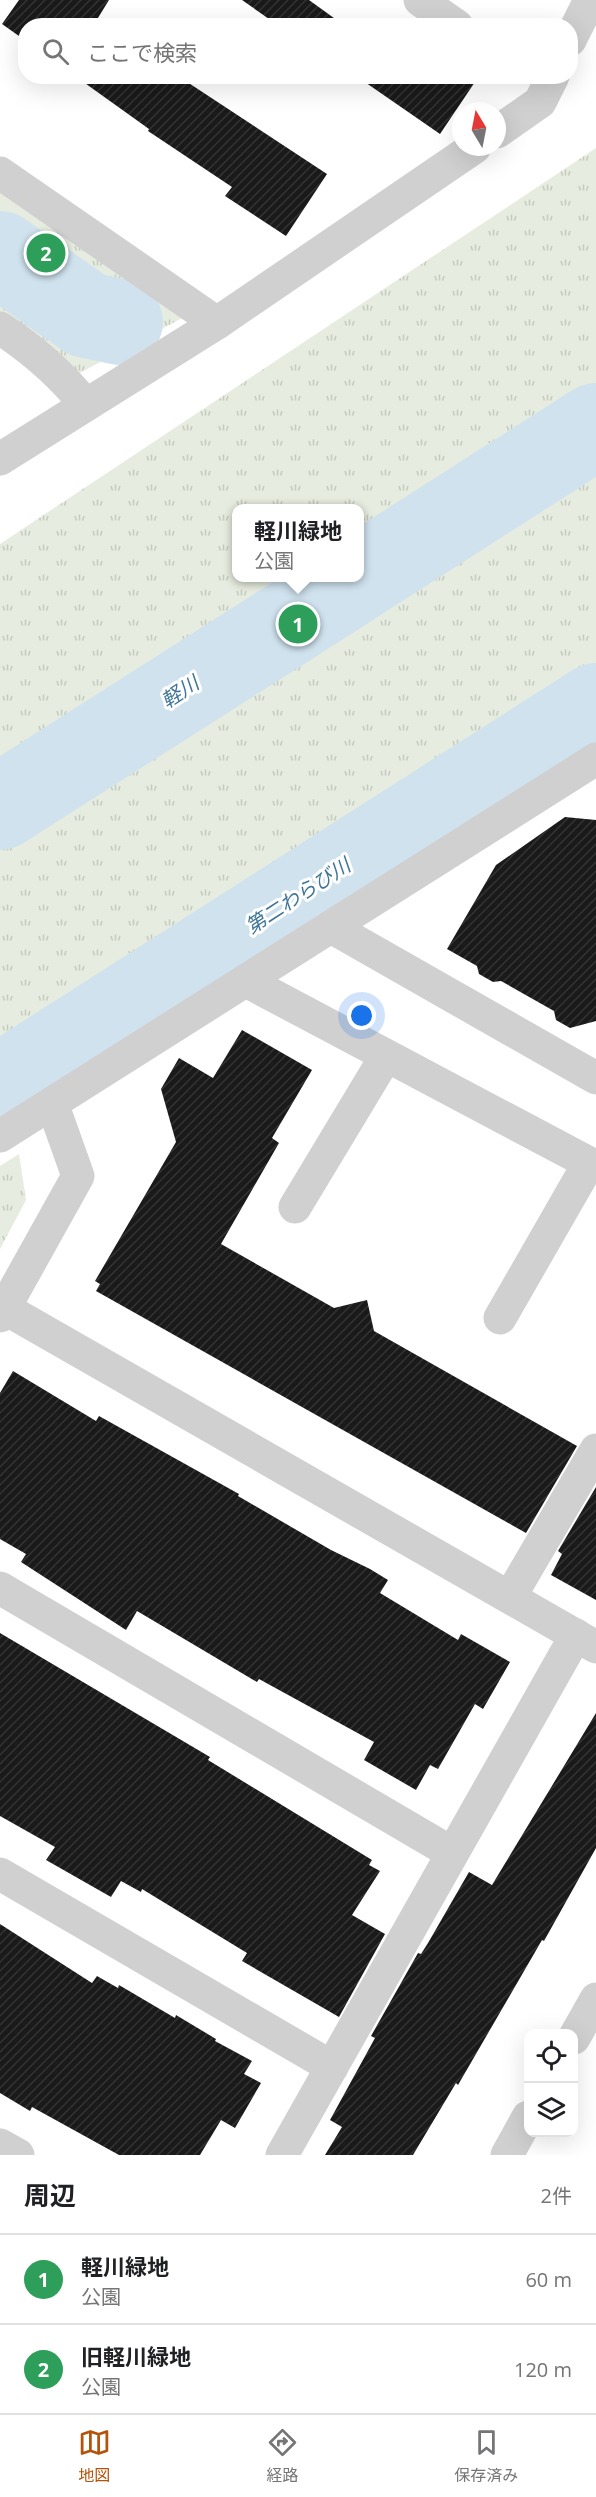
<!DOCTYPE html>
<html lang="ja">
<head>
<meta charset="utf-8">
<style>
  :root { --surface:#fff; --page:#f6f6f6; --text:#202124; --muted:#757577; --line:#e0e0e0; --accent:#b45309 }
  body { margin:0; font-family:"Open Sans","Noto Sans JP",sans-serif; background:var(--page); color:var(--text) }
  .controls { position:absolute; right:18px; bottom:18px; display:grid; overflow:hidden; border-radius:12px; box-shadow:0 6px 24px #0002 }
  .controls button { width:54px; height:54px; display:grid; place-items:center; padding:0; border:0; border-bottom:2px solid var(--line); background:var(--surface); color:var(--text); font:30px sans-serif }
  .compass { position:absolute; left:452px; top:102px; width:54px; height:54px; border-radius:50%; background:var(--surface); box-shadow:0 6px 24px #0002; rotate:350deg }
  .you { position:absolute; left:362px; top:1016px; width:21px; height:21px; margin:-15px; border:4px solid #fff; border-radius:50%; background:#1a73e8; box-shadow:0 0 0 9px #1a73e833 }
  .badge { display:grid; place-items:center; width:39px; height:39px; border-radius:50%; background:var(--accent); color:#fff; font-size:20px; font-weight:700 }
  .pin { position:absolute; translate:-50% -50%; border:3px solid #fff; box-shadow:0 2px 6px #0006 }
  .popup { position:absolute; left:232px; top:504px; width:132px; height:78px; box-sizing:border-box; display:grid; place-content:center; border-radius:12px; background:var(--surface); filter:drop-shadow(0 2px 4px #0005); font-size:20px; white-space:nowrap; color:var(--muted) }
  .popup b { font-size:22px; color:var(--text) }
  .popup::after { content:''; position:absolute; left:50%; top:100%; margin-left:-12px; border:12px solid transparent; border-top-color:var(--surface) }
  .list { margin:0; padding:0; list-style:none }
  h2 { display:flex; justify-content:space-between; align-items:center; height:78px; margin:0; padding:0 24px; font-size:26px }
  h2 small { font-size:20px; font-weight:400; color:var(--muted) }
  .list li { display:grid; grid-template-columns:39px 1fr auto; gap:18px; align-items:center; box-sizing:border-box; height:90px; padding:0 24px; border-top:2px solid var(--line) }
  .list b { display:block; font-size:22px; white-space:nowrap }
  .list p { margin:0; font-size:20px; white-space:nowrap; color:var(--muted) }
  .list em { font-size:20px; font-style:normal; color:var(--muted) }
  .icon { flex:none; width:33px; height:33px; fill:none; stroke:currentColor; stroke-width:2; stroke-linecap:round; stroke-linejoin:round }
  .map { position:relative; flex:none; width:596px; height:2155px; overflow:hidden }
  .search { position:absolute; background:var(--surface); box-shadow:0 6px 24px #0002; left:18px; right:18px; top:18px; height:66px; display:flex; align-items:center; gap:15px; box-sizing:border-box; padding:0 21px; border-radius:24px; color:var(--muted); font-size:22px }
  .sheet { height:258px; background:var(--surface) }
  nav { display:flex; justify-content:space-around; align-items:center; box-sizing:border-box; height:84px; border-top:2px solid var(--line); background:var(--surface); font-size:16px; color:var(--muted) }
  nav a { display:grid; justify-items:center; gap:3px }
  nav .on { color:var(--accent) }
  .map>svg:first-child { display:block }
  .park { fill:url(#park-tufts); fill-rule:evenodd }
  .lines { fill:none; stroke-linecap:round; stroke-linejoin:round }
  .river { stroke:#cfe2ee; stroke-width:86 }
  .building { fill:url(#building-hatch) }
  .minor { stroke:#d0d0d0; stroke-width:33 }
  .labels { text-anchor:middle; stroke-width:6; stroke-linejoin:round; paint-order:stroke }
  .water-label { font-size:20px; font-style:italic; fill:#3f7597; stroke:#fff }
</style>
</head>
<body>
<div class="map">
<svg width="596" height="2155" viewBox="0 0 596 2155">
  <defs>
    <pattern id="park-tufts" width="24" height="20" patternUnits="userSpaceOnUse" patternTransform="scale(1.5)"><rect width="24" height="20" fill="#e6ecdf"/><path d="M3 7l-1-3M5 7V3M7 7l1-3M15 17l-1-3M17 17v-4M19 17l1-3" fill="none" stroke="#c6cbc0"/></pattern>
    <pattern id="building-hatch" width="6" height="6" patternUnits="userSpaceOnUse" patternTransform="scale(1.5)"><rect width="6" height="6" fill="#1a1a1a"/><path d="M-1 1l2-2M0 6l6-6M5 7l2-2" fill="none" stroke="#333"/></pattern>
  </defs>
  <rect width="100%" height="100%" fill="#fff"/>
  <!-- park -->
  <g class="park">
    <path d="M596,148V704L0,1078V544ZM236,508H360V578H236Z"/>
    <path d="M0,189L184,317L76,375L0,321Z"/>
    <path d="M19,1154L26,1200L0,1249V1166Z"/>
  </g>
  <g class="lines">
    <!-- river -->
    <g class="river">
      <path d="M0,254L87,315L120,322"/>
      <path d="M360,577L596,426"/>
      <path d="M0,807L359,578"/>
      <path d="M0,1087L596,706"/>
    </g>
  </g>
  <!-- building -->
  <g class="building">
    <path d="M19,0H109L93,26H26V41L2,24Z"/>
    <path d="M242,0H309L345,26H279Z"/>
    <path d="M75,76H178L327,174L286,236L225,196L232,187L148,131L149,129Z"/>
    <path d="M352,76H479L440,134L359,78L358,80Z"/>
    <path d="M565,817L596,820V1021L570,1028L556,1020L554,1011L501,981L493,982L479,974L477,966L447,949L496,865Z"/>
    <path d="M242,1030L312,1070L272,1138L279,1143L221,1244L334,1308L367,1300L374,1331L577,1446L526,1533L96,1291L100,1284L95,1281L176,1142L161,1089L179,1058L213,1078Z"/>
    <path d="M13,1371L96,1421L99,1416L239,1494L238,1496L331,1550L370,1569L388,1580L380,1593L458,1640L461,1634L510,1662L483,1709L475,1704L438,1769L430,1765L416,1790L364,1760L374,1742L259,1679L257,1682L137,1611L126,1630L21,1562L26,1554L0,1539V1393Z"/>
    <path d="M596,1487V1600L551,1575L562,1554L558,1551Z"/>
    <path d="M0,1633L210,1757L208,1760L372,1860L369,1865L380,1871L352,1915L385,1934L339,2017L242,1961L247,1953L142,1889L141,1892L121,1881L111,1897L46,1860L55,1847L0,1816Z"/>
    <path d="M596,1713V1848L544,1941L542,1940L458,2085L456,2083L413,2155H325L342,2127L330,2120L375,2038L371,2036L418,1953L421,1954L428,1943L469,1872L492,1885Z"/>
    <path d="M0,1924L92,1983L97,1976L118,1988L119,1985L175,2018L176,2015L216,2039L215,2041L252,2061L244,2074L261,2083L235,2128L221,2120L200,2155H119L32,2107L30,2111L0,2093Z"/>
  </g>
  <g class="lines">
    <!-- minor -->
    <g class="minor">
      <path d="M420,0L457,26"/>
      <path d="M570,40L590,0"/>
      <path d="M497,132L540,102L553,76"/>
      <path d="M0,173L217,323"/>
      <path d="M0,328C32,349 61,374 85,404"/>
      <path d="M0,459L217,323L475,147"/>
      <path d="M331,927L596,1078"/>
      <path d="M246,981L589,1163L500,1318"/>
      <path d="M0,1136L596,759"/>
      <path d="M295,1207L386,1056"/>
      <path d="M4,1308L596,1647"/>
      <path d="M0,1316L78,1176L52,1103"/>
      <path d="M0,1588L452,1853"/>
      <path d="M510,1597L596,1450"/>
      <path d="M0,1874L332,2067"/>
      <path d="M574,2038L596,1999"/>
      <path d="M0,2145L18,2155"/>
      <path d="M282,2155L576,1635"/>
      <path d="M507,2155L528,2117"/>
    </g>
  </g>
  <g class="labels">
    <!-- water labels -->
    <g class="water-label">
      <text transform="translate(180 692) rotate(-33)" y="7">軽川</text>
      <text transform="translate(298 896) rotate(-33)" y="7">第二わらび川</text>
    </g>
  </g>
</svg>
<div class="controls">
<button><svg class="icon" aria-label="locate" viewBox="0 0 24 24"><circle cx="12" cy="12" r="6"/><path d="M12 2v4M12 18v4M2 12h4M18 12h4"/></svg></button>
<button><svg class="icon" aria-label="layers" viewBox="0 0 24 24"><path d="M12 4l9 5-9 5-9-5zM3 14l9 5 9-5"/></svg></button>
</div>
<svg class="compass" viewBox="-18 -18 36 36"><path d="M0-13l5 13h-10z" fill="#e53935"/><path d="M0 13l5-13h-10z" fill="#757577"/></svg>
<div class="you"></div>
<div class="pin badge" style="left:298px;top:624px;background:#2e9e5b">1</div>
<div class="popup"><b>軽川緑地</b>公園</div>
<div class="pin badge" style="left:46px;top:253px;background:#2e9e5b">2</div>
<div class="search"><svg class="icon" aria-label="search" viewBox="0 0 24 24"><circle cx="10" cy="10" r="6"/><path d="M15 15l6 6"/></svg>ここで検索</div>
</div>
<section class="sheet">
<h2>周辺<small>2件</small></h2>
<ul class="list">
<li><span class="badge" style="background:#2e9e5b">1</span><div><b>軽川緑地</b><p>公園</p></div><em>60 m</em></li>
<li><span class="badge" style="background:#2e9e5b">2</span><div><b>旧軽川緑地</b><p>公園</p></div><em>120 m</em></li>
</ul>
</section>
<nav>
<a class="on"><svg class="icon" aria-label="map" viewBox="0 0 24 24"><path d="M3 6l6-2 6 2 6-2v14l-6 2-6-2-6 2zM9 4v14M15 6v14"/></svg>地図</a>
<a><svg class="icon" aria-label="directions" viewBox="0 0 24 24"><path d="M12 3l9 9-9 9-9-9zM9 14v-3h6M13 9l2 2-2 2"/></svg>経路</a>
<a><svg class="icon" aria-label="saved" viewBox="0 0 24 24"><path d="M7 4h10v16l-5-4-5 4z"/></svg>保存済み</a>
</nav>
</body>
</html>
